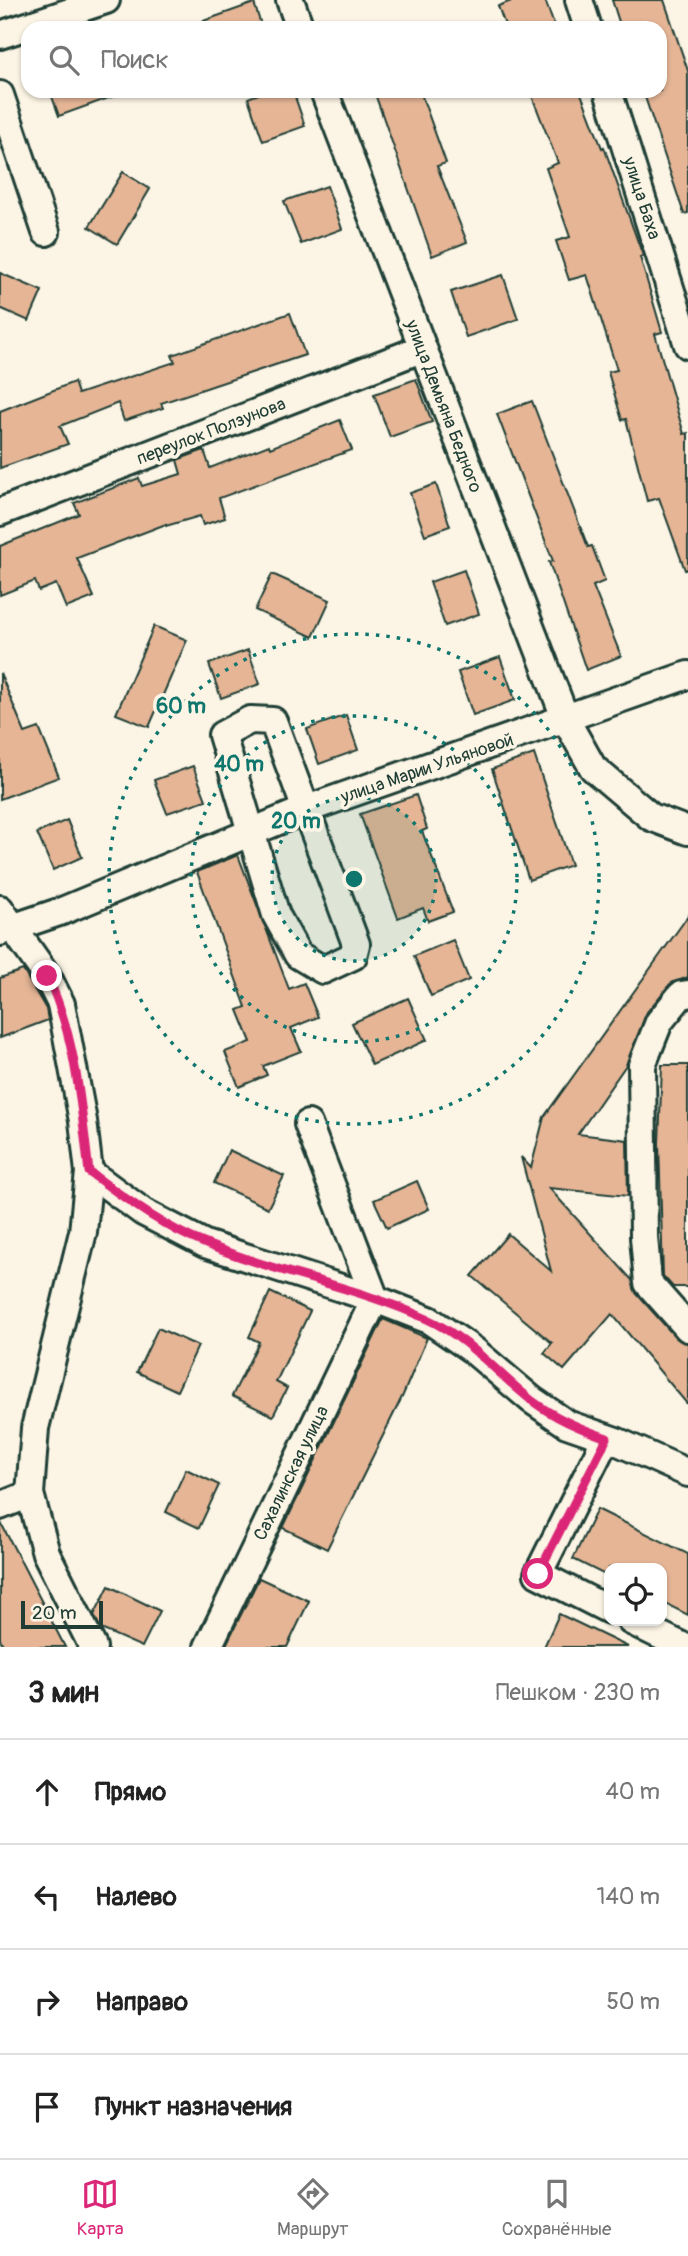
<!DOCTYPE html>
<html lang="ru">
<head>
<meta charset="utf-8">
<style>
  :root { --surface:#fff; --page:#f2f2f2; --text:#222; --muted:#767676; --line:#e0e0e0; --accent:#db2777 }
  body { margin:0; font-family:Pangolin,sans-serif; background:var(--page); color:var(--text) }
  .controls { position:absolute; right:21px; bottom:21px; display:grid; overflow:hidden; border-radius:14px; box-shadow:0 2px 5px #0004 }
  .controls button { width:63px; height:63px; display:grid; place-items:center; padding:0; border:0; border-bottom:2px solid var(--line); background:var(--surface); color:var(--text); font:35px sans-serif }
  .scale { position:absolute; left:21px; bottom:18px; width:82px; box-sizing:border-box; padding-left:7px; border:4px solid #1f3d34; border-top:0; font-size:19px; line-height:24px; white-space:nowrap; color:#1f3d34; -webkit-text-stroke:5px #fcf5e5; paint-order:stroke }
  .stop { position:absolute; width:21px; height:21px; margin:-16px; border:5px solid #db2777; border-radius:50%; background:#fff }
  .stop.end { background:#db2777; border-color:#fff; box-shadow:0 2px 7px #0008 }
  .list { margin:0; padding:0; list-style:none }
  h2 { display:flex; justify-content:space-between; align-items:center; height:91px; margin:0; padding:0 28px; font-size:30px }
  h2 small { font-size:23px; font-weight:400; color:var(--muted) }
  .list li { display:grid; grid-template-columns:46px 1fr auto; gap:21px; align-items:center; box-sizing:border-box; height:105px; padding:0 28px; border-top:2px solid var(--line) }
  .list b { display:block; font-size:26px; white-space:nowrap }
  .list em { font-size:23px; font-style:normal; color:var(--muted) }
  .icon { flex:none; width:38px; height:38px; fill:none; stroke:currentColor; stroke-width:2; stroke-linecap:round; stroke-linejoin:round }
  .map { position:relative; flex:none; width:688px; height:1647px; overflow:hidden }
  .search { position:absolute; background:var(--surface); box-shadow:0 2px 5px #0004; left:21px; right:21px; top:21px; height:77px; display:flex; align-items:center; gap:18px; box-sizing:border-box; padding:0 24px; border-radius:21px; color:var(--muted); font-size:26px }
  .sheet { height:511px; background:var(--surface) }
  nav { display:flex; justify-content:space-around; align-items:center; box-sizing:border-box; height:98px; border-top:2px solid var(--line); background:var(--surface); font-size:19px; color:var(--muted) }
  nav a { display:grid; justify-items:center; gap:4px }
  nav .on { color:var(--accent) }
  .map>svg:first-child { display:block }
  .building { fill:#e5b596; stroke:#1f3d34; stroke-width:2 }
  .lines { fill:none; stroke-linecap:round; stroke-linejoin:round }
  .minor-casing { stroke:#1f3d34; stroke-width:32 }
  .minor { stroke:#fcf5e5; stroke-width:26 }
  .route { stroke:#db2777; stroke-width:9 }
  .ring { fill:none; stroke:#0f766e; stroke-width:3.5; stroke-dasharray:3.5 7 }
  .labels { text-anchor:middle; stroke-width:7; stroke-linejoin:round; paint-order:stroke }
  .street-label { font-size:18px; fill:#1f3d34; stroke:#fcf5e5 }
  .centre { fill:#0f766e; stroke:#fcf5e5; stroke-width:3.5 }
  .ring-label { font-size:21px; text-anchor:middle; font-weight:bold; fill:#0f766e; stroke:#fcf5e5; stroke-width:7; stroke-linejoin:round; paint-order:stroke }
</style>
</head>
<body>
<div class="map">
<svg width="688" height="1647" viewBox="0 0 688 1647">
  <rect width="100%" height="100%" fill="#fcf5e5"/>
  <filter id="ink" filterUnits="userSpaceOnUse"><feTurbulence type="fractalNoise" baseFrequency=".0143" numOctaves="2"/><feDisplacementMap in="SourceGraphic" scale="14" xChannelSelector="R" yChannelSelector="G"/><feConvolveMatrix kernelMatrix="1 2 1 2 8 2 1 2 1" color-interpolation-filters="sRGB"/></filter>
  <g filter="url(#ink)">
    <!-- building -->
    <g class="building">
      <path d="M514,0H545L555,28H506L498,6Z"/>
      <path d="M612,0H664L688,71V213L684,214L643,91H660V28H621Z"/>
      <path d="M254,3L262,28H192V25Z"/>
      <path d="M50,91H119L120,94L59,116Z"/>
      <path d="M266,91H293L305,126L263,141L248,98Z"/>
      <path d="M374,91H420L446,163L437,166L467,242L432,256Z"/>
      <path d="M530,91H580L602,148L604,147L643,256L640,257L662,332L655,334L684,434L688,433V569L685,570L659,498L647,501L626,419L622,420L608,372L617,370L587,275L569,280L556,241L570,237L546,168L558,163Z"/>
      <path d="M123,172L150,189L117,244L89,227Z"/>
      <path d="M327,186L342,229L301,244L284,201Z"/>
      <path d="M0,273L42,291L29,321L0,308Z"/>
      <path d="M503,275L518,319L466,337L451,292Z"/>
      <path d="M290,313L305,355L161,403L163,408L124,421L118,403L60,426L68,444L0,468V411L74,382L78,394L175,362L172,355Z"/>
      <path d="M416,379L432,422L390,437L374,394Z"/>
      <path d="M532,401L588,547L592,546L605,581L593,586L621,656L586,670L549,562L553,561L497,414Z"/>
      <path d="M340,420L352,450L219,498L225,518L203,525L200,516L166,526V524L77,558L94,597L66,608L56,584L39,591L35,581L0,595V546L79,514L74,503L139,478L142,486L181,474L177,460L204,450L210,468L269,445L270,448Z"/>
      <path d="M436,484L450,526L425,535L410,493Z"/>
      <path d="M464,570L479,614L445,626L430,582Z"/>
      <path d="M272,574L330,600L313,637L255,610Z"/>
      <path d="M154,626L187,640L149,727L116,714Z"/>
      <path d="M248,650L260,684L221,698L209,664Z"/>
      <path d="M500,657L515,700L473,715L458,672Z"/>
      <path d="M0,673L25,733L39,728L59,777L0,799Z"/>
      <path d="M346,715L358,750L319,764L307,729Z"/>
      <path d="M534,754L571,865L529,880L492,769Z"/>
      <path d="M193,766L206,800L167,813L154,780Z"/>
      <path d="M416,795L427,829L422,831L453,912L428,921L423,908L398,918L360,814Z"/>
      <path d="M67,820L82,857L53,870L37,833Z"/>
      <path d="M238,855L289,989L304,983L318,1017L291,1028L301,1051L263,1066L267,1075L239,1087L225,1052L251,1042L238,1010L246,1007L197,872Z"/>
      <path d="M688,916V977L670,984L647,1012L626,1065L578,1134L627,1140L628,1196L549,1188L632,1280L636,1293L676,1338L688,1343V1405L612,1314L564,1370L544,1353L552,1343L472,1276L508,1234L551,1271L521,1157L531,1168L544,1117Z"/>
      <path d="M453,940L469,980L431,996L414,956Z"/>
      <path d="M23,970L46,1009L48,1020L0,1038V978Z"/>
      <path d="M408,998L427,1040L372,1065L352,1023Z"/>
      <path d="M662,1065H688V1287H673L663,1276L659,1143Z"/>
      <path d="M229,1150L284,1176L268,1208L214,1183Z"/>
      <path d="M417,1181L429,1209L387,1228L374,1200Z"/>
      <path d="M270,1292L310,1311L276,1382L287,1388L273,1416L232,1396L259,1342L249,1337Z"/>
      <path d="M383,1319L427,1338L403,1395L327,1549L283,1528Z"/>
      <path d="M158,1328L198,1346L177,1391L137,1372Z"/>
      <path d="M186,1469L219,1485L199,1528L166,1512Z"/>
      <path d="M597,1509L688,1554V1615L662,1602V1568H609V1577L573,1559Z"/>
      <path d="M0,1521L65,1647H4L0,1639Z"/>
      <path d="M259,1578L309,1601L287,1647H225Z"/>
      <path d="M109,1586L160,1611L142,1647L101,1629L94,1615Z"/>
      <path d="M559,1614L628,1647H544Z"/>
    </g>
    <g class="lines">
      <defs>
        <g id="minor">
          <path d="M290,0L300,28"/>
          <path d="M579,0L588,28"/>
          <path d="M0,35L106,0"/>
          <path d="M324,91L566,720L593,768L651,817L688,831"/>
          <path d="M608,91L688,345"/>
          <path d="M0,95L46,232"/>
          <path d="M0,512L421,349"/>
          <path d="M250,720L273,721L356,944L353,956L323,970L298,955L276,915L222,735Z"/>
          <path d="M0,909L47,976L61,1004L83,1121L89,1172L83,1232L35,1428L30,1494L46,1553L93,1647"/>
          <path d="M0,932L62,911L307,809L688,675"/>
          <path d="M688,994L681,995L659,1022L642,1065L644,1237L648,1283L688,1328"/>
          <path d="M89,1172L143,1212L205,1244L375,1299L429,1320L473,1350L532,1400L567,1424L616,1441L688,1473"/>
          <path d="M606,1438L538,1574L609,1610"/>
          <path d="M0,1506L30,1494"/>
          <path d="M631,1621L684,1647"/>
          <path d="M208,1647L375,1299L308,1124"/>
        </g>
      </defs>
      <!-- minor casing -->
      <use href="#minor" class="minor-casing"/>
      <!-- minor -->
      <use href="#minor" class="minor"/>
    </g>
  </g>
  <g class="lines" filter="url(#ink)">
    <!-- route -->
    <path class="route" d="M47,976C76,1036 81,1107 89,1172C126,1199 163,1227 206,1244C278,1274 356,1286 427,1319C467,1337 497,1373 531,1400C555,1418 579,1428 607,1438L538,1574"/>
  </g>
  <!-- distance rings -->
  <circle cx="354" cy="879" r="82" fill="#0f766e" fill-opacity=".12"/>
  <g class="ring">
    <circle cx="354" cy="879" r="82"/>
    <circle cx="354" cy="879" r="163"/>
    <circle cx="354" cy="879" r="245"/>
  </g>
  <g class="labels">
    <!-- street labels -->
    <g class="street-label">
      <text transform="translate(642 198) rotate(72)" y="6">улица Баха</text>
      <text transform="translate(444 406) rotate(69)" y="6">улица Демьяна Бедного</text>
      <text transform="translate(211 431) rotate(-21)" y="6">переулок Ползунова</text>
      <text transform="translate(427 768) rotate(-19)" y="6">улица Марии Ульяновой</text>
      <text transform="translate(291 1473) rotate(-64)" y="6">Сахалинская улица</text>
    </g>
  </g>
  <circle cx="354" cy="879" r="10" class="centre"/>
  <g class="ring-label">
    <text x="181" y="713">60 m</text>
    <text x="239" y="771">40 m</text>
    <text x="296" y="828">20 m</text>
  </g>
</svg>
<div class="controls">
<button><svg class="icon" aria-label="locate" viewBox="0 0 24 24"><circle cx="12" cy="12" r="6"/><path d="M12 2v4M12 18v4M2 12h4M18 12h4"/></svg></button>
</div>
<div class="scale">20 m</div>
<div class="stop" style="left:538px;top:1574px"></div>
<div class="stop end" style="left:47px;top:976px"></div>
<div class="search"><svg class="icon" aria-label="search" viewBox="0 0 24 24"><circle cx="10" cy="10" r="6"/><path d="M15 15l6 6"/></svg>Поиск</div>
</div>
<section class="sheet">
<h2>3 мин<small>Пешком · 230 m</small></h2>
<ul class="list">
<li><svg class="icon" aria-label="ahead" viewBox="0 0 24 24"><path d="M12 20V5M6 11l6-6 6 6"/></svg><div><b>Прямо</b></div><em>40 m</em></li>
<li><svg class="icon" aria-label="left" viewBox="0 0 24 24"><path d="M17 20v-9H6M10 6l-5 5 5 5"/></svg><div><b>Налево</b></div><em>140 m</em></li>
<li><svg class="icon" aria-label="right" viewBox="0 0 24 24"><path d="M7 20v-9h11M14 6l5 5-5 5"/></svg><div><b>Направо</b></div><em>50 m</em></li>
<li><svg class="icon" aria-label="arrive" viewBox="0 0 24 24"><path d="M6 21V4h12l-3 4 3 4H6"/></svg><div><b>Пункт назначения</b></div></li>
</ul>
</section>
<nav>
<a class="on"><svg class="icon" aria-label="map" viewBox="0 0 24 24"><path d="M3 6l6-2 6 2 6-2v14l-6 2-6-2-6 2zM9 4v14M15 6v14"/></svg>Карта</a>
<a><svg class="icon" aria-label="directions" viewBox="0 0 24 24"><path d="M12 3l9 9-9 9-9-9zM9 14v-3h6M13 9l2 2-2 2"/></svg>Маршрут</a>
<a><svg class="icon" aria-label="saved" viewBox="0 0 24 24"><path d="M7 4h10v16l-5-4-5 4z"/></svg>Сохранённые</a>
</nav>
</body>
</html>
